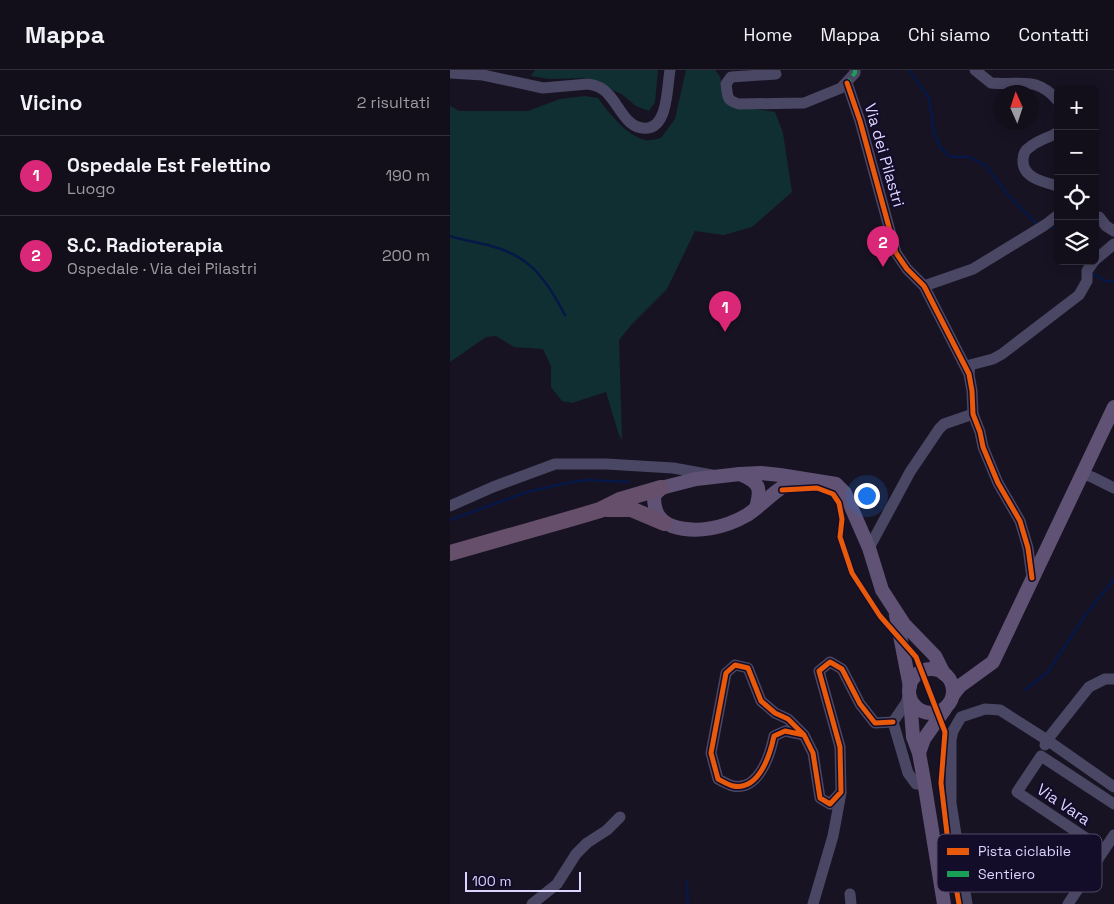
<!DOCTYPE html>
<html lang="it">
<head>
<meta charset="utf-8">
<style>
  :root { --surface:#120e1a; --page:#1f1c27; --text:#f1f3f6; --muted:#9c9ca2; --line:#312e39; --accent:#db2777 }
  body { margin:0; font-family:"Space Grotesk",sans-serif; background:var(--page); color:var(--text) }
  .controls { position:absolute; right:15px; top:15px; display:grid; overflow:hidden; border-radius:8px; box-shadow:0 2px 12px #0003 }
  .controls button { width:45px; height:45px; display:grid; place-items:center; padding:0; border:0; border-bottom:1px solid var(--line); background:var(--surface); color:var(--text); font:25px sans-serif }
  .compass { position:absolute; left:544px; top:15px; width:45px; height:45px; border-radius:50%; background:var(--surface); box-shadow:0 2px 12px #0003; rotate:357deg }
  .scale { position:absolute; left:15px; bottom:12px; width:116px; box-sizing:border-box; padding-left:5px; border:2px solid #ddd5ff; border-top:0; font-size:14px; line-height:18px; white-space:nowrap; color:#ddd5ff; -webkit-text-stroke:4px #140d29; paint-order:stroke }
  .you { position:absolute; left:416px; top:425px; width:18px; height:18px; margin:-12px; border:4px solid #fff; border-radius:50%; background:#1a73e8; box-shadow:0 0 0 8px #1a73e833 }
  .badge { display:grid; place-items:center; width:32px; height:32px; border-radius:50%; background:var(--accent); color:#fff; font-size:16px; font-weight:700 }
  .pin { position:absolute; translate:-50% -41px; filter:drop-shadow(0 1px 2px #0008) }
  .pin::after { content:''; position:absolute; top:26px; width:18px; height:15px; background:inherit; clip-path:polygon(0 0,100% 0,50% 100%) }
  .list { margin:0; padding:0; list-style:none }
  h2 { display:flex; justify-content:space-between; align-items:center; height:65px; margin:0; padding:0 20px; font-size:21px }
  h2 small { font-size:16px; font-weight:400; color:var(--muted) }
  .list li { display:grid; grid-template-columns:32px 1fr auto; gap:15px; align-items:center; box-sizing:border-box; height:80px; padding:0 20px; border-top:1px solid var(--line) }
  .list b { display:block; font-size:19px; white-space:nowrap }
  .list p { margin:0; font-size:16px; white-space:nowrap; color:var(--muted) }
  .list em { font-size:16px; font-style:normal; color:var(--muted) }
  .icon { flex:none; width:28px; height:28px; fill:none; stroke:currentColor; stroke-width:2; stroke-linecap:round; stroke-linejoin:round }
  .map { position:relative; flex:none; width:664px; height:834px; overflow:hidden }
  header { display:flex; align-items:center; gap:30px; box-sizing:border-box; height:70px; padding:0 25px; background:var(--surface); border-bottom:1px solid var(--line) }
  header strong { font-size:24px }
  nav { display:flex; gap:28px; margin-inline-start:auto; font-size:18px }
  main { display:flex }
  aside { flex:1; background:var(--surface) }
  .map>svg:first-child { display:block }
  .green { fill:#102f32 }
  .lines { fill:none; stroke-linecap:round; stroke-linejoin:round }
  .stream { stroke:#061847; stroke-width:2.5 }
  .minor { stroke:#4a4764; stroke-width:11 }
  .major { stroke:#605275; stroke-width:14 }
  .highway { stroke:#664f6a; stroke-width:16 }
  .quiet { stroke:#1a9f57; stroke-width:4; stroke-dasharray:8 4; stroke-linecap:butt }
  .cycleway-casing { stroke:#140d29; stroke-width:8 }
  .cycleway { stroke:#e8590c; stroke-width:5 }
  .labels { text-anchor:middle; stroke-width:5; stroke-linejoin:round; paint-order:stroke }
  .street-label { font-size:16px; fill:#ddd5ff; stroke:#140d29 }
  .key { fill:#140d29; stroke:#504969; stroke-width:1 }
  .key-label { font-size:14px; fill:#ddd5ff }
</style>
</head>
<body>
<header>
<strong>Mappa</strong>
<nav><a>Home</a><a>Mappa</a><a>Chi siamo</a><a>Contatti</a></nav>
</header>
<main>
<aside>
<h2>Vicino<small>2 risultati</small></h2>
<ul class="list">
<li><span class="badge">1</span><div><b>Ospedale Est Felettino</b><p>Luogo</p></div><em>190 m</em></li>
<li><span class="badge">2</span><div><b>S.C. Radioterapia</b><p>Ospedale · Via dei Pilastri</p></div><em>200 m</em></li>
</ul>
</aside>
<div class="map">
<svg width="664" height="834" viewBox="0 0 664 834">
  <rect width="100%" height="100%" fill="#181323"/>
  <!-- green -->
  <g class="green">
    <path d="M85,0H208L205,32L199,41L186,36L173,25L138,8L99,9L81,6Z"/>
    <path d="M236,0H265L270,7L278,35L325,42L333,63L342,122L302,157L274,165L245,161L217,219L182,254L169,270L172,370L169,365L156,322L122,333L112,331L101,317V296L93,279L64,277L46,266L36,267L0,292V36L9,41H78L110,29L135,26L148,28C158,42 177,66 195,70C200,71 206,69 211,68L225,49Z"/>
  </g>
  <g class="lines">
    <!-- stream -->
    <g class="stream">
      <path d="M459,0L479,28L484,63L490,77L500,87H519L535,95L559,126L587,154"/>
      <path d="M601,157L608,159"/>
      <path d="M0,166C14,171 28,172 41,176C81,186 97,211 115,245"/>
      <path d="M642,203L655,211H664"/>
      <path d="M338,420C353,421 370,415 383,424C397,435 388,455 391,468C397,503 420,535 443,560"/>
      <path d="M0,450L77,422L117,413L136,410L179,412"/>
      <path d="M458,578L466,587L487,643"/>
      <path d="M575,620L598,602L634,547L664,509"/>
      <path d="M491,653C499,672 490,694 491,714C492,754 503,794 509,834"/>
      <path d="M237,812L238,834"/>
    </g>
    <!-- minor -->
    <g class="minor">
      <path d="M525,0L541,13C569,16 587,5 608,31"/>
      <path d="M0,3L33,5L93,18L138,14C145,15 153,18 158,24C170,36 177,61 198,58C218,55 217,17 220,0"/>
      <path d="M326,4L281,7L276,14C278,27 276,30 289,34L354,33L391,18L405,3V0"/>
      <path d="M397,13L410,51L446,183L457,199L474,216L519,304L522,321L523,344L530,362L533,377L548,413L570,451L578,478L582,508"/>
      <path d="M608,62C599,68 588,70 580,77C575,80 573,85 573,90C572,108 594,112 608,116"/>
      <path d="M649,147L656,156L664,161"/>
      <path d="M645,190L664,174"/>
      <path d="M474,216L523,199L595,155L608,145"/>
      <path d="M519,304L520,295L543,289L552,284L629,225L637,211V201L644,191"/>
      <path d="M632,404L642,407L664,418"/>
      <path d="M0,436L43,417L105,394H156L223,398L262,405"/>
      <path d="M419,478L460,402L489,359L494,354L523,344"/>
      <path d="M459,624L456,633L443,652L458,703L466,714L474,713"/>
      <path d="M354,665L335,661L324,666C320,685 309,721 283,716C278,715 272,711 268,709L261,683L276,603L285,595L298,598L311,631L325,643L338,649L354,665L363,683L370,728L380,734L391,722L390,677L369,601L380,592L392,599L410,634L425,653L443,652"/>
      <path d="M595,675L597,670L639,617L655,609H664"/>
      <path d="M654,780L567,722L591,686L664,734"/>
      <path d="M400,824L401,834"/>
      <path d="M82,834L107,814L126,784L137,773L157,760L170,747"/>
      <path d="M363,834L383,766L391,723"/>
      <path d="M517,834L501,733V670L503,661L511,647L535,639L550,640L597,670L664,717"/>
      <path d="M618,834L664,765"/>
    </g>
    <!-- major -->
    <g class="major">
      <path d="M290,404C309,412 312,417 306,438"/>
      <path d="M346,409C327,417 314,434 297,445C275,458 246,464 222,456C208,450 204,441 204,426L211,418L246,409L290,404L311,403L330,405L386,414L395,423L419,478L432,520L454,554L485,586L494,604"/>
      <path d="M446,545L460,617"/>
      <circle cx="481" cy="621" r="22"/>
      <path d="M503,625L510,616L543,592L664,337"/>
      <path d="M460,628L463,667L469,683L473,705L494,834"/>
      <path d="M469,683L474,669L495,639"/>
    </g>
    <!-- highway -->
    <g class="highway">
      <path d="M157,439H181L214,453"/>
      <path d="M0,483L123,448L150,440L170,430L211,418"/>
    </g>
    <!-- quiet -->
    <path class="quiet" d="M398,16L397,13L405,3V0"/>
    <defs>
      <g id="cycleway">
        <path d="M397,13L410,51L446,183L457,199L474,216L519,304L522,321L523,344L530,362L533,377L548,413L570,451L578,478L582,508"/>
        <path d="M332,420L367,418L383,424L389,433L392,449L390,467L402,503L430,546L466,587L495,662L491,713L498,772L509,834"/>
        <path d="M354,665L335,661L324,666C320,685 309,721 283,716C278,715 272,711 268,709L261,683L276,603L285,595L298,598L311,631L325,643L338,649L354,665L363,683L370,728L380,734L391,722L390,677L369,601L380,592L392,599L410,634L425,653L443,652"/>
      </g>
    </defs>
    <!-- cycleway casing -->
    <use href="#cycleway" class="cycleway-casing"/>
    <!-- cycleway -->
    <use href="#cycleway" class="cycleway"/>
  </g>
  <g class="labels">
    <!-- street labels -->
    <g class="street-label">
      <text transform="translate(435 85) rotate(74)" y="6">Via dei Pilastri</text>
      <text transform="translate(614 734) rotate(34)" y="6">Via Vara</text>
    </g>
  </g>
  <!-- legend -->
  <rect x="487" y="764" width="165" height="58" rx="8" class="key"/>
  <rect x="497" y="778" width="22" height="7" fill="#e8590c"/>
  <rect x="497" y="801" width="22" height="6" fill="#1a9f57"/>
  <g class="key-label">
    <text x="528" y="786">Pista ciclabile</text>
    <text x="528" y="809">Sentiero</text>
  </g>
</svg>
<div class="controls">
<button>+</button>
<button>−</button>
<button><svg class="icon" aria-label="locate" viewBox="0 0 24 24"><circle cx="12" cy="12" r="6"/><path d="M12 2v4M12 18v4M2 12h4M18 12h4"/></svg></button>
<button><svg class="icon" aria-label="layers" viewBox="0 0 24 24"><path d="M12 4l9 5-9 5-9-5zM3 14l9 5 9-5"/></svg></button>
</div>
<svg class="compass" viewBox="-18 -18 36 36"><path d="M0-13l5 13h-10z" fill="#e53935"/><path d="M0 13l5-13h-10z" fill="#9c9ca2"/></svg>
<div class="scale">100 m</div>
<div class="you"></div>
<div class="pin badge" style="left:275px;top:262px">1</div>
<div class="pin badge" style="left:433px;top:197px">2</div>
</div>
</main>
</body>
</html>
